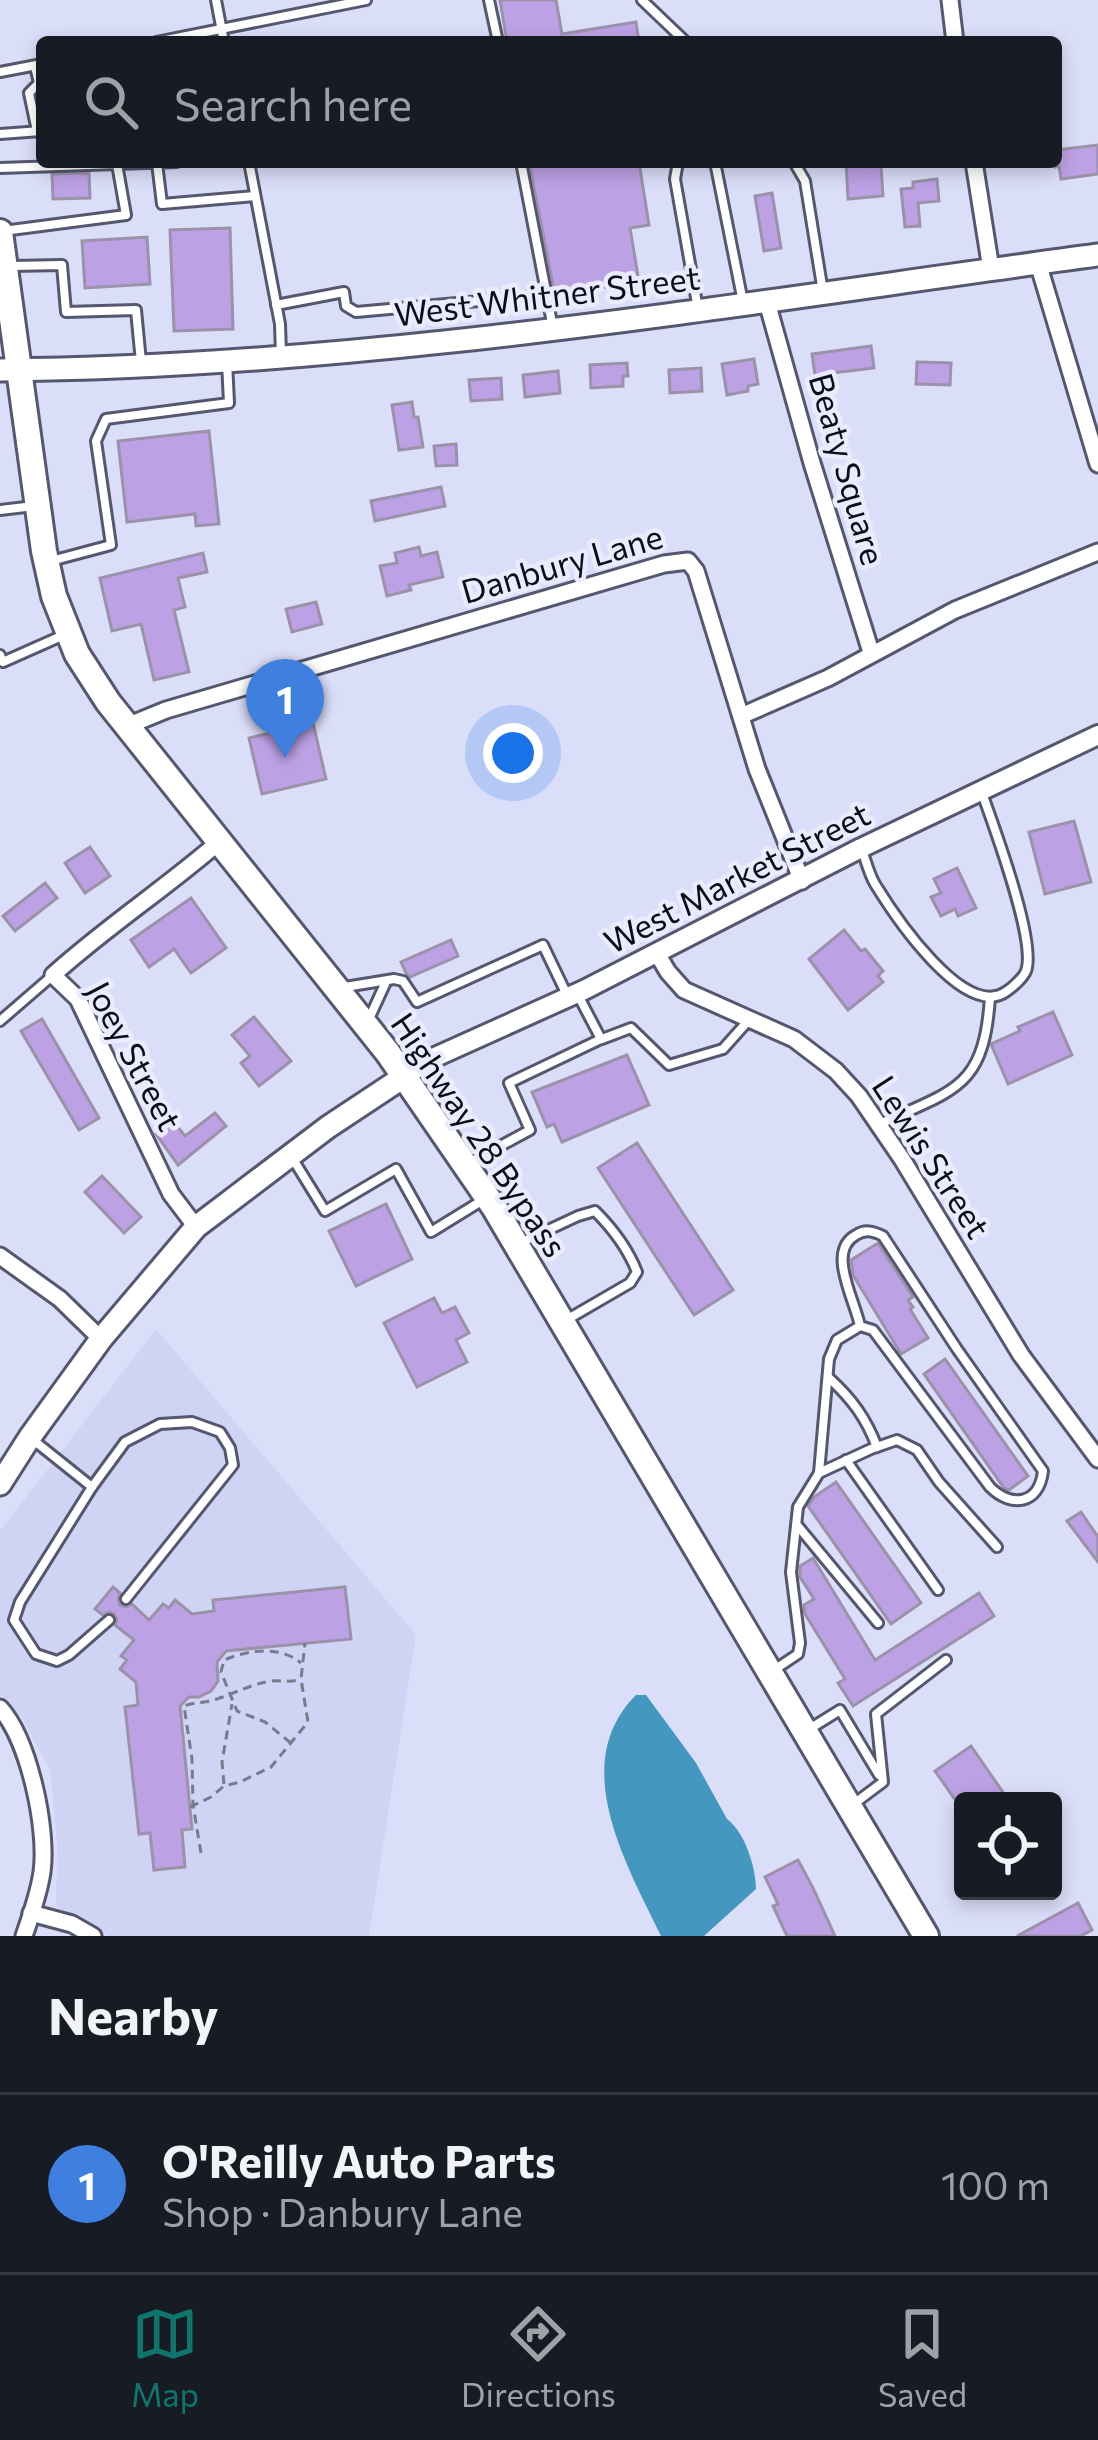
<!DOCTYPE html>
<html lang="en">
<head>
<meta charset="utf-8">
<style>
  :root { --surface:#171b24; --page:#20242c; --text:#f1f3f6; --muted:#9ea1a6; --line:#363941; --accent:#0f766e }
  body { margin:0; font-family:Commissioner,sans-serif; background:var(--page); color:var(--text) }
  .controls { position:absolute; right:36px; bottom:36px; display:grid; overflow:hidden; border-radius:12px; box-shadow:0 6px 18px #0003 }
  .controls button { width:108px; height:108px; display:grid; place-items:center; padding:0; border:0; border-bottom:3px solid var(--line); background:var(--surface); color:var(--text); font:60px sans-serif }
  .you { position:absolute; left:513px; top:753px; width:42px; height:42px; margin:-30px; border:9px solid #fff; border-radius:50%; background:#1a73e8; box-shadow:0 0 0 18px #1a73e833 }
  .badge { display:grid; place-items:center; width:78px; height:78px; border-radius:50%; background:var(--accent); color:#fff; font-size:39px; font-weight:700 }
  .pin { position:absolute; translate:-50% -99px; filter:drop-shadow(0 3px 6px #0008) }
  .pin::after { content:''; position:absolute; top:63px; width:42px; height:36px; background:inherit; clip-path:polygon(0 0,100% 0,50% 100%) }
  .list { margin:0; padding:0; list-style:none }
  h2 { display:flex; justify-content:space-between; align-items:center; height:156px; margin:0; padding:0 48px; font-size:51px }
  h2 small { font-size:39px; font-weight:400; color:var(--muted) }
  .list li { display:grid; grid-template-columns:78px 1fr auto; gap:36px; align-items:center; box-sizing:border-box; height:180px; padding:0 48px; border-top:3px solid var(--line) }
  .list b { display:block; font-size:45px; white-space:nowrap }
  .list p { margin:0; font-size:39px; white-space:nowrap; color:var(--muted) }
  .list em { font-size:39px; font-style:normal; color:var(--muted) }
  .icon { flex:none; width:66px; height:66px; fill:none; stroke:currentColor; stroke-width:2; stroke-linecap:round; stroke-linejoin:round }
  .map { position:relative; flex:none; width:1098px; height:1936px; overflow:hidden }
  .search { position:absolute; background:var(--surface); box-shadow:0 6px 18px #0003; left:36px; right:36px; top:36px; height:132px; display:flex; align-items:center; gap:30px; box-sizing:border-box; padding:0 42px; border-radius:12px; color:var(--muted); font-size:45px }
  .sheet { height:336px; background:var(--surface) }
  nav { display:flex; justify-content:space-around; align-items:center; box-sizing:border-box; height:168px; border-top:3px solid var(--line); background:var(--surface); font-size:33px; color:var(--muted) }
  nav a { display:grid; justify-items:center; gap:6px }
  nav .on { color:var(--accent) }
  .map>svg:first-child { display:block }
  .built { fill:#cfd3f4 }
  .water { fill:#4497be }
  .building { fill:#bda1e5; stroke:#9b92aa; stroke-width:3 }
  .lines { fill:none; stroke-linecap:round; stroke-linejoin:round }
  .service-casing { stroke:#54576d; stroke-width:14 }
  .minor-casing { stroke:#54576d; stroke-width:21 }
  .tertiary-casing { stroke:#54576d; stroke-width:24 }
  .secondary-casing { stroke:#54576d; stroke-width:27 }
  .trunk-casing { stroke:#54576d; stroke-width:30 }
  .path { stroke:#787a8d; stroke-width:3; stroke-dasharray:9 6; stroke-linecap:butt }
  .service { stroke:#fff; stroke-width:8 }
  .minor { stroke:#fff; stroke-width:15 }
  .tertiary { stroke:#fff; stroke-width:18 }
  .secondary { stroke:#fff; stroke-width:21 }
  .trunk { stroke:#fff; stroke-width:24 }
  .labels { text-anchor:middle; stroke-width:9; stroke-linejoin:round; paint-order:stroke }
  .street-label { font-size:33px; fill:#0c0d16; stroke:#eaecfd }
</style>
</head>
<body>
<div class="map">
<svg width="1098" height="1936" viewBox="0 0 1098 1936">
  <rect width="100%" height="100%" fill="#dbdef9"/>
  <!-- built -->
  <path class="built" d="M156,1329L416,1635L369,1936H108L56,1907L57,1842L50,1770L21,1716L0,1694V1531Z"/>
  <!-- water -->
  <path class="water" d="M636,1695H646L696,1763L727,1819C745,1832 756,1868 756,1889L704,1936H661C627,1865 567,1764 636,1695Z"/>
  <!-- building -->
  <g class="building">
    <path d="M500,0H556L562,34L636,22L639,42H507Z"/>
    <path d="M1098,145V174L1061,179L1059,166L1056,167V150Z"/>
    <path d="M529,162H639L649,225L630,228L639,282L555,295Z"/>
    <path d="M846,162H866V167L881,166L883,196L848,199Z"/>
    <path d="M89,173L90,198L53,199L52,174Z"/>
    <path d="M937,179L939,201L918,203L920,226L905,227L901,189L913,188V182Z"/>
    <path d="M772,193L781,248L764,251L755,196Z"/>
    <path d="M230,228L233,329L174,331L170,230Z"/>
    <path d="M147,237L150,284L85,288L82,241Z"/>
    <path d="M871,346L874,368L815,375L812,354Z"/>
    <path d="M754,359L758,384L748,386V391L727,395L722,364Z"/>
    <path d="M917,362L951,363L950,385L916,384Z"/>
    <path d="M627,363L628,376H623V386L591,388L590,365Z"/>
    <path d="M701,368L702,391L670,393L669,370Z"/>
    <path d="M558,371L560,393L525,397L523,375Z"/>
    <path d="M501,378L502,399L471,401L469,380Z"/>
    <path d="M412,402L414,417H418L423,447L399,450L392,405Z"/>
    <path d="M209,431L219,524L196,526L195,514L127,522L118,441Z"/>
    <path d="M456,444L457,465L436,466L434,446Z"/>
    <path d="M441,487L445,506L375,521L371,501Z"/>
    <path d="M419,547L421,556L437,552L443,577L409,585L411,590L387,596L380,566L397,563L395,553Z"/>
    <path d="M203,553L207,572L178,578L185,607L174,610L189,672L154,680L141,624L112,631L100,578Z"/>
    <path d="M316,602L322,624L292,632L286,609Z"/>
    <path d="M313,723L326,779L262,794L249,738Z"/>
    <path d="M1074,821L1091,882L1045,894L1029,832Z"/>
    <path d="M90,847L110,876L85,893L65,863Z"/>
    <path d="M957,868L976,908L958,916L955,909L941,916L931,897L941,893L934,879Z"/>
    <path d="M45,883L57,898L15,931L3,916Z"/>
    <path d="M191,898L226,948L191,973L174,949L149,967L131,940Z"/>
    <path d="M844,930L861,951L865,949L883,971L878,976L883,982L848,1010L809,959Z"/>
    <path d="M451,940L458,956L410,977L406,973L401,962Z"/>
    <path d="M1053,1012L1072,1055L1008,1084L991,1044L1020,1031L1018,1027Z"/>
    <path d="M254,1017L291,1061L259,1086L241,1063L250,1056L232,1035Z"/>
    <path d="M42,1019L99,1118L79,1130L21,1031Z"/>
    <path d="M627,1055L649,1105L562,1142L554,1124L547,1127L532,1092Z"/>
    <path d="M215,1113L226,1126L178,1165L156,1134L172,1120L185,1136Z"/>
    <path d="M637,1143L733,1290L694,1315L598,1168Z"/>
    <path d="M102,1176L141,1217L124,1233L85,1192Z"/>
    <path d="M386,1204L412,1259L356,1286L329,1231Z"/>
    <path d="M878,1243L913,1297L908,1300L913,1307L910,1309L928,1338L901,1354L853,1275L851,1260Z"/>
    <path d="M434,1298L442,1313L455,1307L469,1333L456,1340L467,1362L417,1387L384,1323Z"/>
    <path d="M945,1359L1028,1476L1009,1490L1004,1488L924,1374Z"/>
    <path d="M836,1482L921,1603L891,1624L808,1506L814,1497Z"/>
    <path d="M1081,1512L1098,1537V1562L1067,1521Z"/>
    <path d="M813,1558L875,1660L979,1593L994,1616L853,1706L838,1683L845,1679L805,1614L804,1605L814,1599L800,1577V1566Z"/>
    <path d="M113,1587L120,1593L118,1599L120,1605L126,1607L132,1604L149,1620L163,1604L169,1608L175,1600L192,1614L214,1611L213,1600L345,1587L351,1639L226,1651L217,1662L218,1681L211,1691L199,1697H189L180,1706L192,1829L182,1830L185,1867L154,1870L150,1833L139,1834L125,1707L138,1705L136,1682L120,1669L127,1660L121,1656L134,1640L115,1625L117,1620L114,1614L109,1612L103,1615L95,1609Z"/>
    <path d="M971,1746L1009,1801H956L935,1771Z"/>
    <path d="M798,1860L813,1888L835,1936H787L773,1906L778,1904L765,1877Z"/>
    <path d="M1078,1903L1092,1930L1081,1936H1017Z"/>
  </g>
  <g class="lines">
    <defs>
      <g id="service">
        <path d="M216,0L224,42"/>
        <path d="M489,0L498,42"/>
        <path d="M642,0L686,42"/>
        <path d="M156,42L366,0"/>
        <path d="M35,66L39,83L29,93L37,131"/>
        <path d="M0,72L42,64"/>
        <path d="M0,134L41,131"/>
        <path d="M249,162L280,324L281,355"/>
        <path d="M521,162L553,328"/>
        <path d="M678,162L675,179L698,309"/>
        <path d="M715,162L743,302"/>
        <path d="M794,162L805,181L823,292"/>
        <path d="M157,163L162,204L255,196"/>
        <path d="M117,164L177,162"/>
        <path d="M0,168L117,164L126,215L3,231"/>
        <path d="M12,266L62,265L66,312L136,310L141,362"/>
        <path d="M276,305L344,292L346,306L356,312L547,295"/>
        <path d="M0,510L34,506"/>
        <path d="M51,561L111,545L96,441L106,419L229,403L227,362"/>
        <path d="M0,655L3,662L66,634"/>
        <path d="M862,850C866,861 869,874 875,884C894,915 965,1022 1007,991C1013,987 1023,978 1026,971C1037,942 994,827 982,793"/>
        <path d="M345,987L394,979L403,981L417,1002L543,945L567,995"/>
        <path d="M369,1019L385,984"/>
        <path d="M0,1021L52,976"/>
        <path d="M602,1039L631,1028L669,1065L723,1049L748,1021"/>
        <path d="M880,1124C955,1089 984,1089 990,997"/>
        <path d="M291,1156L325,1211L396,1169L431,1232L483,1200"/>
        <path d="M467,1164L530,1130L509,1083L601,1039L579,997"/>
        <path d="M518,1244L578,1216L595,1211C613,1229 628,1249 637,1272L630,1283L568,1319"/>
        <path d="M829,1378C852,1399 866,1418 877,1447"/>
        <path d="M32,1439L92,1487"/>
        <path d="M846,1460L938,1590"/>
        <path d="M819,1473L871,1449L897,1440L917,1450L939,1482L997,1547"/>
        <path d="M797,1525L878,1623"/>
        <path d="M109,1620L69,1655L57,1661L36,1654L14,1620L20,1602L92,1487L125,1442L160,1424L192,1422L220,1432L230,1448L233,1465L126,1599"/>
        <path d="M771,1672L798,1654L800,1643L791,1572L798,1507L819,1473L829,1359L837,1340L860,1326L873,1330L990,1487C1011,1508 1039,1505 1043,1471L957,1349L883,1236C873,1231 865,1229 856,1235C826,1251 855,1300 860,1326"/>
        <path d="M811,1728L840,1710L879,1775"/>
        <path d="M855,1803L883,1782L876,1714L946,1660"/>
      </g>
      <g id="minor">
        <path d="M950,0L955,42"/>
        <path d="M974,162L991,269"/>
        <path d="M1038,263L1098,464"/>
        <path d="M767,302L812,463L871,652"/>
        <path d="M741,716L828,678L955,610L1098,552"/>
        <path d="M127,726L166,710L664,564L688,561L696,571L757,769L802,881"/>
        <path d="M656,952L668,972L684,990L794,1039L836,1071L859,1096L902,1159L1021,1355L1098,1459"/>
        <path d="M196,1227L171,1194L78,999L53,975C106,927 166,888 220,841"/>
        <path d="M0,1256L60,1299L101,1339"/>
        <path d="M0,1708C29,1740 48,1829 42,1872C39,1893 31,1916 24,1936"/>
        <path d="M31,1913L72,1924L93,1936"/>
      </g>
      <path id="tertiary" d="M405,1076L433,1058L584,990L861,848L1098,735"/>
      <g id="secondary">
        <path d="M0,370C369,367 733,304 1098,255"/>
        <path d="M0,1484L30,1437L101,1339L196,1227L328,1127L405,1076"/>
      </g>
      <path id="trunk" d="M0,232L44,551L54,596L77,654L108,702L388,1053L494,1207L926,1936"/>
    </defs>
    <!-- service casing -->
    <use href="#service" class="service-casing"/>
    <!-- minor casing -->
    <use href="#minor" class="minor-casing"/>
    <!-- tertiary casing -->
    <use href="#tertiary" class="tertiary-casing"/>
    <!-- secondary casing -->
    <use href="#secondary" class="secondary-casing"/>
    <!-- trunk casing -->
    <use href="#trunk" class="trunk-casing"/>
    <!-- path -->
    <g class="path">
      <path d="M291,1743L265,1722L237,1711L221,1672L224,1660C248,1650 280,1645 301,1663"/>
      <path d="M224,1784L222,1762L232,1704"/>
      <path d="M190,1807L211,1797L224,1786L240,1782L271,1767L308,1722L301,1679L305,1643"/>
      <path d="M201,1853L193,1805L192,1759L184,1706C194,1702 204,1703 214,1700C234,1694 250,1684 272,1681C283,1680 290,1683 301,1679"/>
    </g>
    <!-- service -->
    <use href="#service" class="service"/>
    <!-- minor -->
    <use href="#minor" class="minor"/>
    <!-- tertiary -->
    <use href="#tertiary" class="tertiary"/>
    <!-- secondary -->
    <use href="#secondary" class="secondary"/>
    <!-- trunk -->
    <use href="#trunk" class="trunk"/>
  </g>
  <g class="labels">
    <!-- street labels -->
    <g class="street-label">
      <text transform="translate(547 296) rotate(-7)" y="12">West Whitner Street</text>
      <text transform="translate(847 469) rotate(74)" y="12">Beaty Square</text>
      <text transform="translate(562 564) rotate(-16)" y="12">Danbury Lane</text>
      <text transform="translate(737 878) rotate(-27)" y="12">West Market Street</text>
      <text transform="translate(134 1056) rotate(62)" y="12">Joey Street</text>
      <text transform="translate(479 1135) rotate(56)" y="12">Highway 28 Bypass</text>
      <text transform="translate(931 1157) rotate(57)" y="12">Lewis Street</text>
    </g>
  </g>
</svg>
<div class="controls">
<button><svg class="icon" aria-label="locate" viewBox="0 0 24 24"><circle cx="12" cy="12" r="6"/><path d="M12 2v4M12 18v4M2 12h4M18 12h4"/></svg></button>
</div>
<div class="you"></div>
<div class="pin badge" style="left:285px;top:758px;background:#3f7fe0">1</div>
<div class="search"><svg class="icon" aria-label="search" viewBox="0 0 24 24"><circle cx="10" cy="10" r="6"/><path d="M15 15l6 6"/></svg>Search here</div>
</div>
<section class="sheet">
<h2>Nearby<small></small></h2>
<ul class="list">
<li><span class="badge" style="background:#3f7fe0">1</span><div><b>O'Reilly Auto Parts</b><p>Shop · Danbury Lane</p></div><em>100 m</em></li>
</ul>
</section>
<nav>
<a class="on"><svg class="icon" aria-label="map" viewBox="0 0 24 24"><path d="M3 6l6-2 6 2 6-2v14l-6 2-6-2-6 2zM9 4v14M15 6v14"/></svg>Map</a>
<a><svg class="icon" aria-label="directions" viewBox="0 0 24 24"><path d="M12 3l9 9-9 9-9-9zM9 14v-3h6M13 9l2 2-2 2"/></svg>Directions</a>
<a><svg class="icon" aria-label="saved" viewBox="0 0 24 24"><path d="M7 4h10v16l-5-4-5 4z"/></svg>Saved</a>
</nav>
</body>
</html>
